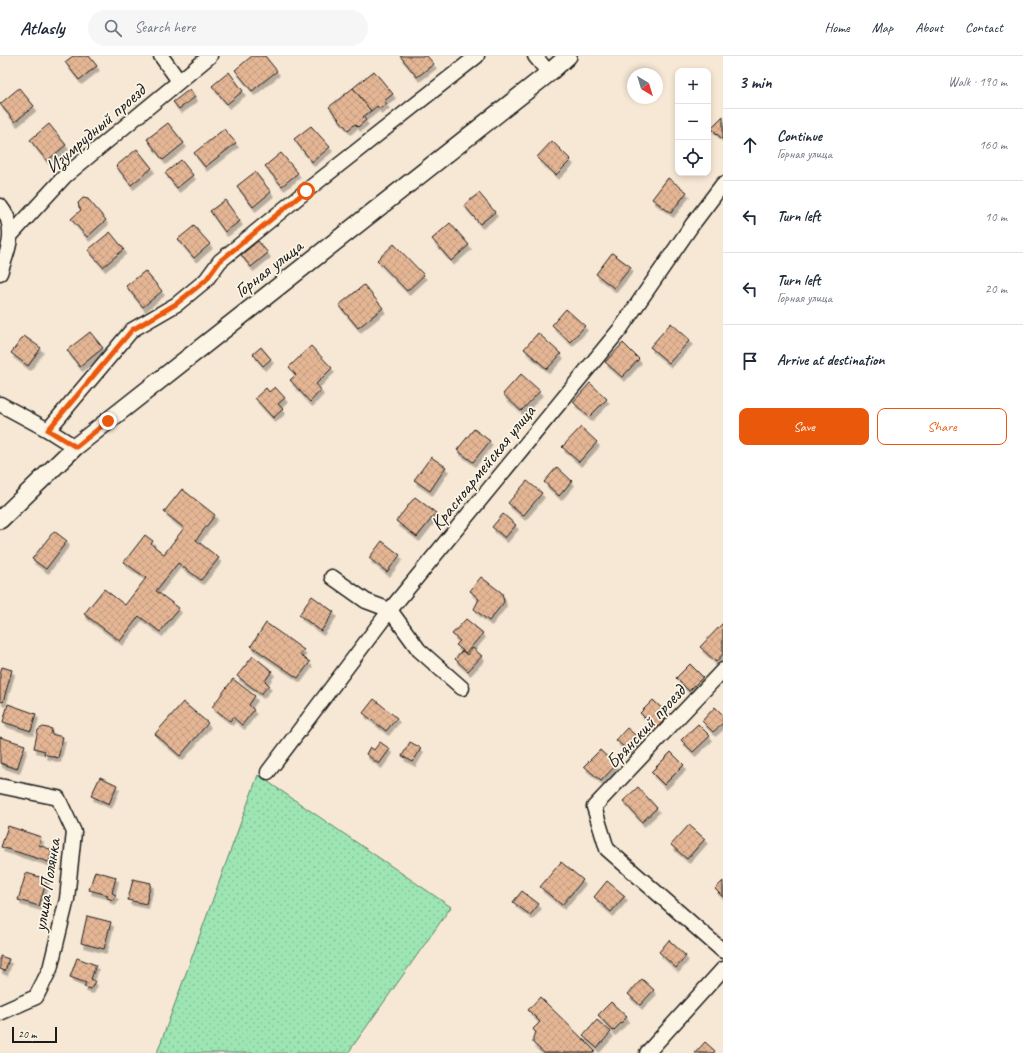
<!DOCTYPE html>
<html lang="en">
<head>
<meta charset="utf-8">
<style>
  :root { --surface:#fff; --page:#f6f6f7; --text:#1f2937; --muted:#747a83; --line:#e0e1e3; --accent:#ea580c }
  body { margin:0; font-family:Caveat,sans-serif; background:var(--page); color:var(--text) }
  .controls { position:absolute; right:12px; top:12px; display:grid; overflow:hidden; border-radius:8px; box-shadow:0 2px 6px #0003 }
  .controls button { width:36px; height:36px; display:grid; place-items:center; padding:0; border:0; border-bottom:1px solid var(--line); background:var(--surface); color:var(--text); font:20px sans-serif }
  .compass { position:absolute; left:627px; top:12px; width:36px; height:36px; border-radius:50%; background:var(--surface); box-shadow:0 2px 6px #0003; rotate:142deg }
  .scale { position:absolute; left:12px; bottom:10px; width:45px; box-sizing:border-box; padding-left:4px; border:2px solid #1c1c1c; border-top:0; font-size:11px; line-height:14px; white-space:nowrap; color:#1c1c1c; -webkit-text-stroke:3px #fcf5e5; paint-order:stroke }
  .stop { position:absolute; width:12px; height:12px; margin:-9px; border:3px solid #ea580c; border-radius:50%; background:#fff }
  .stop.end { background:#ea580c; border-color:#fff; box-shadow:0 1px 4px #0008 }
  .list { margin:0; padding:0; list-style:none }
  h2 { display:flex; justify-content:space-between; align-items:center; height:52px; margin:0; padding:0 16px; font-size:17px }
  h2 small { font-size:13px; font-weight:400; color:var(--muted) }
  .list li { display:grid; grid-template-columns:26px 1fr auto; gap:12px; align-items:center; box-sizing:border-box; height:72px; padding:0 16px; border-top:1px solid var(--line) }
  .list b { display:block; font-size:15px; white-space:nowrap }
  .list p { margin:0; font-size:13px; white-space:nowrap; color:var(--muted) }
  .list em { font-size:13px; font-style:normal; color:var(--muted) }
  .actions { display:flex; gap:8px; padding:12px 16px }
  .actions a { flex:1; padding:9px 0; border:1px solid var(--accent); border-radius:8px; text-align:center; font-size:14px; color:var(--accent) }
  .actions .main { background:var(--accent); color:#fff }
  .icon { flex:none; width:22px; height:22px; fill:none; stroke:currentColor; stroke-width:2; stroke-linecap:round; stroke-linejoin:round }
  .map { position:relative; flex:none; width:723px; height:997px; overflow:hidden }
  header { display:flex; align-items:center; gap:24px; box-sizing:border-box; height:56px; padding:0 20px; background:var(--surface); border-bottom:1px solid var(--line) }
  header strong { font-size:19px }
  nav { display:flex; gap:22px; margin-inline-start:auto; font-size:14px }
  .search { width:280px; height:36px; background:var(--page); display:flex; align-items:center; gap:10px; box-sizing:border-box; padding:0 14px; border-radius:22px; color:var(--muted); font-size:15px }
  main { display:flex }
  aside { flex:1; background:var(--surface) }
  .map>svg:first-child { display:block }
  .grass { fill:url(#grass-dots); stroke:#5c8068 }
  .building { fill:url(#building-cross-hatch); stroke:#1c1c1c; filter:url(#shadow) }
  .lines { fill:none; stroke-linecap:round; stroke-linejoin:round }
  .minor-casing { stroke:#1c1c1c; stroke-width:17 }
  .tertiary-casing { stroke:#1c1c1c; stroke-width:20 }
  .minor { stroke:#fcf5e5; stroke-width:14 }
  .tertiary { stroke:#fcf5e5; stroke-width:17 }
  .route { stroke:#ea580c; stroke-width:5 }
  .labels { text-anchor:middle; stroke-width:3.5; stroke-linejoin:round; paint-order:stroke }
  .street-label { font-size:19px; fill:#1c1c1c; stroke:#fcf5e5 }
</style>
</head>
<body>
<header>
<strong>Atlasly</strong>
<div class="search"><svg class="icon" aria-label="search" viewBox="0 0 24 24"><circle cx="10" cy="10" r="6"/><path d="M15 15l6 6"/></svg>Search here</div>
<nav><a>Home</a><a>Map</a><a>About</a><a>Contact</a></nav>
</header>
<main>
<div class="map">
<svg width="723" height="997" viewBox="0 0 723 997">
  <defs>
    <pattern id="grass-dots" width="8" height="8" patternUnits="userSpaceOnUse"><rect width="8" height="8" fill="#9de5b3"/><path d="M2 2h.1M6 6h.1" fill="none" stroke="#87c499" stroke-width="1.8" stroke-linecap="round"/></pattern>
    <pattern id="building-cross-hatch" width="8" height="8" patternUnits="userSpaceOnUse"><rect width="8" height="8" fill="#e5b695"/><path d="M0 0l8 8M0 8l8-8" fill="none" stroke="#c49c80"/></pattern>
    <filter id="shadow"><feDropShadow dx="2.5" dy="4.5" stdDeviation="0" flood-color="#0004"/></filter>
  </defs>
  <rect width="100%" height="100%" fill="#f7e8d5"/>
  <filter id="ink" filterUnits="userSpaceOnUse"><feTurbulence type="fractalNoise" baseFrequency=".025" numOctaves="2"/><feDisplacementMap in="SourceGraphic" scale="8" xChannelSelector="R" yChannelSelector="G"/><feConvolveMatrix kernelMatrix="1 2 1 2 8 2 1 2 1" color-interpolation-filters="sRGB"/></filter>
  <g filter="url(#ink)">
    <!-- grass -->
    <path class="grass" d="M258,719L451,851L348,997H157Z"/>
    <!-- building -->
    <g class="building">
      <path d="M73,0H89L97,10L79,24L65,6Z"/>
      <path d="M252,0H265L277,15L252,35L235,14Z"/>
      <path d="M400,0H427L434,8L417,21Z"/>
      <path d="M374,15L393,38L384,45L387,48L379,53L377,50L371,55L353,32Z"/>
      <path d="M229,16L243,35L227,48L212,30Z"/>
      <path d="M19,32L34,50L15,66L0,48Z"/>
      <path d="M353,32L371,55L363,61L366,64L358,71L355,68L348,74L329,51Z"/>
      <path d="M190,33L195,41L179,53L173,46Z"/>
      <path d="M723,60V84L711,72Z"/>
      <path d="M168,67L184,87L163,104L147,83Z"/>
      <path d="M49,68L66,89L47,105L30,84Z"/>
      <path d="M311,70L330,91L312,106L294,83Z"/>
      <path d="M224,73L236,87L205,111L194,97Z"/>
      <path d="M552,85L571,104L556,119L537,101Z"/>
      <path d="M137,93L152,112L131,129L116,110Z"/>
      <path d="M281,97L298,117L282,130L265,110Z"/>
      <path d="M181,104L193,119L177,132L165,117Z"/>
      <path d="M255,116L271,136L253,151L237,130Z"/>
      <path d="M668,122L687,136L671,157L652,143Z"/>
      <path d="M479,137L495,156L480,168L464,149Z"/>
      <path d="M83,142L88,143L106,164L87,181L71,163L81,154L79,151L78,147Z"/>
      <path d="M225,144L240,165L225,176L210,155Z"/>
      <path d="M450,167L469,189L451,205L432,183Z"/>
      <path d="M194,170L210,188L194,202L178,183Z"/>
      <path d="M110,176L124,193L103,211L88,194Z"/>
      <path d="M258,185L268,197L251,211L241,199Z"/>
      <path d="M394,188L424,219L407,235L377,204Z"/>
      <path d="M612,197L631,211L614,232L596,218Z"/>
      <path d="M145,215L162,235L143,251L126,230Z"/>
      <path d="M364,229L383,252L358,272L339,249Z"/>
      <path d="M566,253L585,270L570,286L552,269Z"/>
      <path d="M671,267L690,284L669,307L650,291Z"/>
      <path d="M90,276L103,292L80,311L67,294Z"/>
      <path d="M538,277L561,298L547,313L524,293Z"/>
      <path d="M24,280L41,292L28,310L11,297Z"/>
      <path d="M623,287L639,303L622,321L605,306Z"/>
      <path d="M311,290L332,312L316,328L321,334L310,346L290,324L296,319L289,311Z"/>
      <path d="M261,291L271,303L263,310L253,298Z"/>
      <path d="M521,318L540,335L521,355L503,338Z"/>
      <path d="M590,327L607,343L589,361L573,346Z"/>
      <path d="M275,331L285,342L278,348L283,353L273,362L255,342L266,332L269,336Z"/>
      <path d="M581,371L597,386L579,406L562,391Z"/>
      <path d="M474,373L490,385L473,406L457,394Z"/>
      <path d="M431,401L446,411L430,435L414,424Z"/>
      <path d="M557,411L572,425L559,440L544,426Z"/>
      <path d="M527,425L542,437L523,460L508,447Z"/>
      <path d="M182,433L215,459L196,484L219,502L201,524L178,507L156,535L179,552L160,576L139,560L120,585L84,558L104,533L125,549L146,522L124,506L145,479L153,485L151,488L164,498L184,472L164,456Z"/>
      <path d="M415,441L436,457L417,481L396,465Z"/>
      <path d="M503,458L516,469L505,482L492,471Z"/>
      <path d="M54,475L67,485L46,513L32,503Z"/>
      <path d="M382,485L400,499L387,516L369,502Z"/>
      <path d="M481,521L502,537L504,546L489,565L474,553L479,543L470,535Z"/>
      <path d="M312,540L334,556L321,575L299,559Z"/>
      <path d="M466,563L483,577L466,597L456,589L460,585L452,578Z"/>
      <path d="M266,567L304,594L300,599L310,606L298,622L251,590Z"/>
      <path d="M723,567V598L716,606L700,591Z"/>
      <path d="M473,592L482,600L468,615L455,603L462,595L467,599Z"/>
      <path d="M253,600L272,615L265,625L269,629L261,638L237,620Z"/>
      <path d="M690,608L703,621L689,635L676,622Z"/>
      <path d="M2,611L12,614L3,646L0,645V617Z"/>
      <path d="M233,623L255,640L249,649L254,654L242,669L233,661L230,665L212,651Z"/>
      <path d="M374,643L397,662L386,675L363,657Z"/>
      <path d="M653,644L669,659L656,673L640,657Z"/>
      <path d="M183,646L208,667L180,700L155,678Z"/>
      <path d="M8,648L36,658L31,675L3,666Z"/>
      <path d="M715,651L723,659V667L713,676L702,665Z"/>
      <path d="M698,668L710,680L693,696L681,684Z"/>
      <path d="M43,671L52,673L51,678L63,681L58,702L44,698L45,695L34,692L38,674Z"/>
      <path d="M627,672L641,684L631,697L616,684Z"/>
      <path d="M0,681L25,689L17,713L0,707Z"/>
      <path d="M380,686L390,693L379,708L366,698L370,691L374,694Z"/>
      <path d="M410,686L421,692L413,706L402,700Z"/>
      <path d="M600,694L616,709L601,725L584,710Z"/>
      <path d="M671,696L684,709L664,729L651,716Z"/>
      <path d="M100,721L117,729L109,748L91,740Z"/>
      <path d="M638,731L657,752L642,766L623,745Z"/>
      <path d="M689,769L705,783L687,803L671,789Z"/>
      <path d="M8,770L41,781L39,789L52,794L49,806L1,791Z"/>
      <path d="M561,806L583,824L562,849L540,831Z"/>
      <path d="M95,815L116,821L112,837L116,839L113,844L107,842L108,839L89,834Z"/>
      <path d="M26,817L47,823L39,850L18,844Z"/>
      <path d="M133,823L151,827L146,848L128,844Z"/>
      <path d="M607,825L625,840L611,856L594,841Z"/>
      <path d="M723,825V841L715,833Z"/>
      <path d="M522,835L539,848L530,859L513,846Z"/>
      <path d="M87,860L111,866L104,893L81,887Z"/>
      <path d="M669,884L686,900L676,912L659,896Z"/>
      <path d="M0,900L9,903L5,915L0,913Z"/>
      <path d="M77,902L96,909L91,923L95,925L91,933L84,931L86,927L70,921Z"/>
      <path d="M642,923L654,934L640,949L628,938Z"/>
      <path d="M540,941L595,995L593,997H544L533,987V981L536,977L533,973L540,966L528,954Z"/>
      <path d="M611,946L627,961L613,975L598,959Z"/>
      <path d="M597,964L611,976L597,992L583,980Z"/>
      <path d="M705,986L715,995L713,997H695Z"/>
    </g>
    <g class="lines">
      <defs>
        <g id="minor">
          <path d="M161,0L179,25"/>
          <path d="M535,0L549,17"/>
          <path d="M0,150C3,154 7,159 8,164C14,183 6,199 0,217"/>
          <path d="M11,179L65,120L210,0"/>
          <path d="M0,348L48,374L75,391"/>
          <path d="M48,374L132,274L177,248L206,224L220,205L306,135L477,0"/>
          <path d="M332,521L366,545L390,554L419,594L462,632"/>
          <path d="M723,614L594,751L607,793L723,895"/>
          <path d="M268,716L390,554L621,272L692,169L723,128"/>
          <path d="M0,730L58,742L74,776L67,843L50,913L36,941L0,957"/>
          <path d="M647,997L723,913"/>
        </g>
        <path id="tertiary" d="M0,464L75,391L549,17L568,0"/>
      </defs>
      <!-- minor casing -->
      <use href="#minor" class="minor-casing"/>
      <!-- tertiary casing -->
      <use href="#tertiary" class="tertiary-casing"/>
      <!-- minor -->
      <use href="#minor" class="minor"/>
      <!-- tertiary -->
      <use href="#tertiary" class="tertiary"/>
    </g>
  </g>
  <g class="lines" filter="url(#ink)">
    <!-- route -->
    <path class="route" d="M108,365L76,391L48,374L132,274L176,248L206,224L220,205L306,135"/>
  </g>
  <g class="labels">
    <!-- street labels -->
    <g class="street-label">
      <text transform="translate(95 72) rotate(-41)" y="7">Изумрудный проезд</text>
      <text transform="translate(268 212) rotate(-38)" y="7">Горная улица</text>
      <text transform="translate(482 411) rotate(-51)" y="7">Красноармейская улица</text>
      <text transform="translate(645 670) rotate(-47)" y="7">Брянский проезд</text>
      <text transform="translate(46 829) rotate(-81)" y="7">улица Полянка</text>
    </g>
  </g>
</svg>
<div class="controls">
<button>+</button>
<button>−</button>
<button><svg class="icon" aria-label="locate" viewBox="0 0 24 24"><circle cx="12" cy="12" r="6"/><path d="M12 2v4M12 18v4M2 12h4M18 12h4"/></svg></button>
</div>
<svg class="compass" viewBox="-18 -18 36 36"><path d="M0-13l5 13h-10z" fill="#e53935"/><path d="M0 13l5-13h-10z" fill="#747a83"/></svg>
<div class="scale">20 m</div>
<div class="stop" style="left:306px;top:135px"></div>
<div class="stop end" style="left:108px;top:365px"></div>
</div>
<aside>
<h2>3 min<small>Walk · 190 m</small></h2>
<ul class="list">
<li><svg class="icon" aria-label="ahead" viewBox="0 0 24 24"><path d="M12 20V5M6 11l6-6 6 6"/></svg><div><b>Continue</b><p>Горная улица</p></div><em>160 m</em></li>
<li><svg class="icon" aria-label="left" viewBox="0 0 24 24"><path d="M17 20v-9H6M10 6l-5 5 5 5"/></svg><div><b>Turn left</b></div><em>10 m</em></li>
<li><svg class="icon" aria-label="left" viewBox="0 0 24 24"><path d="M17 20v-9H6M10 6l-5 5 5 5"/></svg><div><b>Turn left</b><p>Горная улица</p></div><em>20 m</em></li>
<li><svg class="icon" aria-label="arrive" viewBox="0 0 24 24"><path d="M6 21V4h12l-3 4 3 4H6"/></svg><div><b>Arrive at destination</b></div></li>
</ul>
<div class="actions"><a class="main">Save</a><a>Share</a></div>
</aside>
</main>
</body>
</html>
